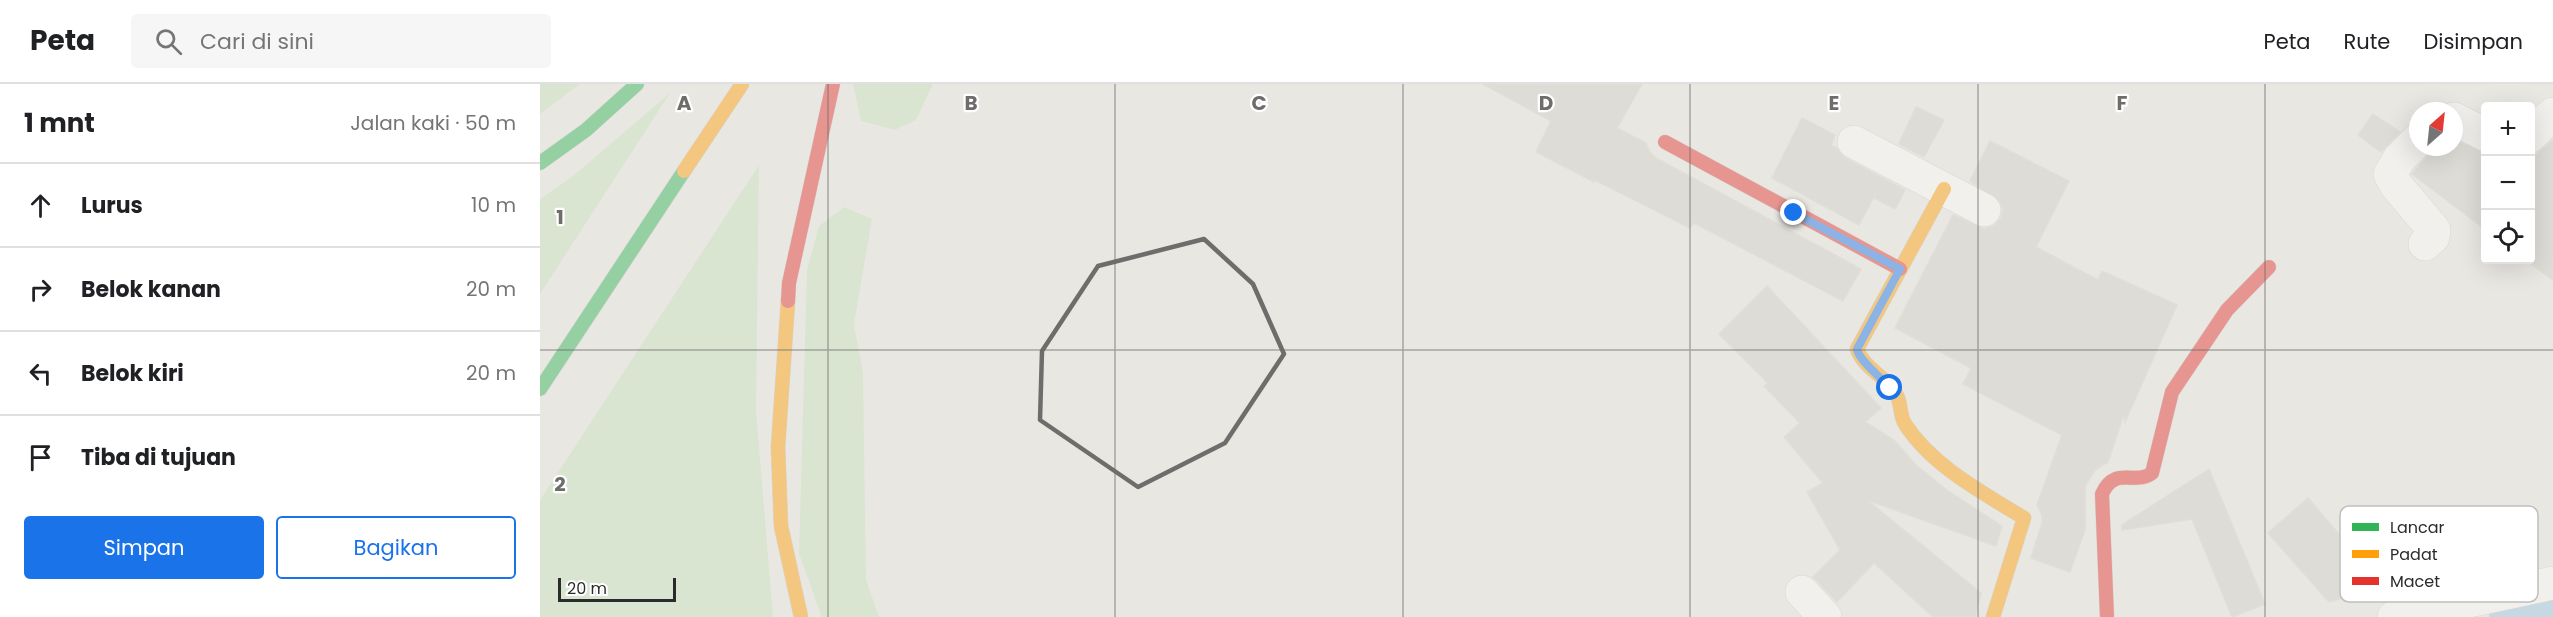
<!DOCTYPE html>
<html lang="id">
<head>
<meta charset="utf-8">
<style>
  :root { --surface:#fff; --page:#f6f6f6; --text:#202124; --muted:#757577; --line:#e0e0e0; --accent:#1a73e8 }
  body { margin:0; font-family:Poppins,sans-serif; background:var(--page); color:var(--text) }
  .controls { position:absolute; right:18px; top:18px; display:grid; overflow:hidden; border-radius:6px; box-shadow:0 6px 24px #0002 }
  .controls button { width:54px; height:54px; display:grid; place-items:center; padding:0; border:0; border-bottom:2px solid var(--line); background:var(--surface); color:var(--text); font:30px sans-serif }
  .compass { position:absolute; left:1869px; top:18px; width:54px; height:54px; border-radius:50%; background:var(--surface); box-shadow:0 6px 24px #0002; rotate:27deg }
  .scale { position:absolute; left:18px; bottom:15px; width:118px; box-sizing:border-box; padding-left:6px; border:3px solid #2b2b2b; border-top:0; font-size:16px; line-height:21px; white-space:nowrap; color:#2b2b2b; -webkit-text-stroke:4px #fff; paint-order:stroke }
  .stop { position:absolute; width:18px; height:18px; margin:-14px; border:4px solid #1a73e8; border-radius:50%; background:#fff }
  .stop.end { background:#1a73e8; border-color:#fff; box-shadow:0 2px 6px #0008 }
  .list { margin:0; padding:0; list-style:none }
  h2 { display:flex; justify-content:space-between; align-items:center; height:78px; margin:0; padding:0 24px; font-size:26px }
  h2 small { font-size:20px; font-weight:400; color:var(--muted) }
  .list li { display:grid; grid-template-columns:39px 1fr auto; gap:18px; align-items:center; box-sizing:border-box; height:84px; padding:0 24px; border-top:2px solid var(--line) }
  .list b { display:block; font-size:22px; white-space:nowrap }
  .list em { font-size:20px; font-style:normal; color:var(--muted) }
  .actions { display:flex; gap:12px; padding:18px 24px }
  .actions a { flex:1; padding:14px 0; border:2px solid var(--accent); border-radius:6px; text-align:center; font-size:21px; color:var(--accent) }
  .actions .main { background:var(--accent); color:#fff }
  .icon { flex:none; width:33px; height:33px; fill:none; stroke:currentColor; stroke-width:2; stroke-linecap:round; stroke-linejoin:round }
  .map { position:relative; flex:none; width:2013px; height:533px; overflow:hidden }
  header { display:flex; align-items:center; gap:36px; box-sizing:border-box; height:84px; padding:0 30px; background:var(--surface); border-bottom:2px solid var(--line) }
  header strong { font-size:28px }
  nav { display:flex; gap:33px; margin-inline-start:auto; font-size:21px }
  .search { width:420px; height:54px; background:var(--page); display:flex; align-items:center; gap:15px; box-sizing:border-box; padding:0 21px; border-radius:6px; color:var(--muted); font-size:22px }
  main { display:flex }
  aside { flex:1; background:var(--surface) }
  .map>svg:first-child { display:block }
  .green { fill:#c7e3bd }
  .lines { fill:none; stroke-linecap:round; stroke-linejoin:round }
  .river { stroke:#9bc7e5; stroke-width:70 }
  .building { fill:#d0cfcb; stroke:#d4d2ce; stroke-width:1.5 }
  .street-casing { stroke:#c3c2c2; stroke-width:34 }
  .fast-casing { stroke:#c3c2c2; stroke-width:15 }
  .slow-casing { stroke:#c3c2c2; stroke-width:15 }
  .jam-casing { stroke:#c3c2c2; stroke-width:15 }
  .street { stroke:#fcfbfb; stroke-width:33 }
  .fast { stroke:#30b455; stroke-width:14 }
  .slow { stroke:#ff9f0a; stroke-width:14 }
  .jam { stroke:#e5322d; stroke-width:14 }
  .route { stroke:#1a73e8; stroke-width:8 }
  .marked { fill:none; stroke:#6e6d6b; stroke-width:4.5; stroke-linejoin:round }
  .grid { fill:none; stroke:#6e6d6b; stroke-width:1.5; stroke-opacity:0.55 }
  .key { fill:#fff; stroke:#bfbfbf; stroke-width:1.5 }
  .key-label { font-size:16px; fill:#2b2b2b }
  .grid-label { font-size:20px; text-anchor:middle; font-weight:bold; fill:#6e6d6b; stroke:#fff; stroke-width:4.5; stroke-linejoin:round; paint-order:stroke }
</style>
</head>
<body>
<header>
<strong>Peta</strong>
<div class="search"><svg class="icon" aria-label="search" viewBox="0 0 24 24"><circle cx="10" cy="10" r="6"/><path d="M15 15l6 6"/></svg>Cari di sini</div>
<nav><a>Peta</a><a>Rute</a><a>Disimpan</a></nav>
</header>
<main>
<aside>
<h2>1 mnt<small>Jalan kaki · 50 m</small></h2>
<ul class="list">
<li><svg class="icon" aria-label="ahead" viewBox="0 0 24 24"><path d="M12 20V5M6 11l6-6 6 6"/></svg><div><b>Lurus</b></div><em>10 m</em></li>
<li><svg class="icon" aria-label="right" viewBox="0 0 24 24"><path d="M7 20v-9h11M14 6l5 5-5 5"/></svg><div><b>Belok kanan</b></div><em>20 m</em></li>
<li><svg class="icon" aria-label="left" viewBox="0 0 24 24"><path d="M17 20v-9H6M10 6l-5 5 5 5"/></svg><div><b>Belok kiri</b></div><em>20 m</em></li>
<li><svg class="icon" aria-label="arrive" viewBox="0 0 24 24"><path d="M6 21V4h12l-3 4 3 4H6"/></svg><div><b>Tiba di tujuan</b></div></li>
</ul>
<div class="actions"><a class="main">Simpan</a><a>Bagikan</a></div>
</aside>
<div class="map">
<svg width="2013" height="533" viewBox="0 0 2013 533">
  <rect width="100%" height="100%" fill="#e9e7e2"/>
  <!-- green -->
  <g class="green">
    <path d="M0,0H40L0,30Z"/>
    <path d="M313,0H393L376,36L355,46L321,37Z"/>
    <path d="M130,9L0,210V115L33,92Z"/>
    <path d="M219,81L216,326L233,533H0V416Z"/>
    <path d="M304,123L332,135L314,240L323,289L326,496L339,533H282L259,470L267,186L279,142Z"/>
  </g>
  <g class="lines">
    <!-- river -->
    <path class="river" d="M1984,533L2013,527"/>
  </g>
  <!-- building -->
  <g class="building">
    <path d="M943,0H1102L1077,44L1106,59L1109,67L1116,74L1321,185L1303,217L1154,139L1150,144L1055,96L1054,98L996,68L1011,37Z"/>
    <path d="M1376,23L1404,36L1384,73L1359,60Z"/>
    <path d="M1833,30L1860,48L1841,68L1818,51Z"/>
    <path d="M1262,34L1295,51L1291,61L1297,64L1305,74L1365,106L1355,125L1334,114L1339,103L1319,141L1232,94Z"/>
    <path d="M1914,56L1946,69V146L1872,90L1894,65L1914,63Z"/>
    <path d="M2013,56V196L1985,176H1990V80L1999,68Z"/>
    <path d="M1450,57L1529,97L1496,163L1558,196L1562,187L1637,221L1585,338L1584,330L1568,378L1555,386L1545,402V446L1530,488L1491,474L1502,439V431L1497,421L1522,351L1423,300L1431,284L1355,244L1413,131L1444,145L1454,142L1461,134L1463,125L1459,116L1430,97Z"/>
    <path d="M1227,202L1341,324L1325,338L1354,356L1376,381L1408,407L1462,442L1456,462L1327,416L1441,509L1435,533H1393L1334,479L1297,518L1273,493L1300,466L1267,408L1283,399L1244,353L1260,339L1224,302L1228,299L1179,250Z"/>
    <path d="M1669,385L1725,520L1692,533L1652,435L1582,446V441Z"/>
    <path d="M1768,414L1844,502L1789,518L1728,449Z"/>
  </g>
  <g class="lines">
    <defs>
      <g id="street">
        <path d="M1914,35L1946,51"/>
        <path d="M1990,52L2013,30"/>
        <path d="M1878,56L1859,75L1850,90L1856,101L1894,146L1893,153L1885,160"/>
        <path d="M1314,58L1444,126"/>
        <path d="M1262,508L1285,533"/>
        <path d="M1854,533L2013,499"/>
      </g>
      <g id="fast">
        <path d="M0,79L46,46L97,0"/>
        <path d="M0,305L144,87"/>
      </g>
      <g id="slow">
        <path d="M144,87L202,0"/>
        <path d="M1404,105L1317,265C1324,285 1346,292 1356,310C1362,319 1359,331 1365,340C1392,382 1443,409 1484,434L1453,533"/>
        <path d="M248,217L238,363L241,442L261,533"/>
      </g>
      <g id="jam">
        <path d="M1125,58L1360,185"/>
        <path d="M248,217L249,199L293,0"/>
        <path d="M1567,533L1562,410C1575,381 1595,402 1612,389L1632,308L1687,226L1729,183"/>
      </g>
    </defs>
    <!-- street casing -->
    <use href="#street" class="street-casing"/>
    <!-- fast casing -->
    <use href="#fast" class="fast-casing"/>
    <!-- slow casing -->
    <use href="#slow" class="slow-casing"/>
    <!-- jam casing -->
    <use href="#jam" class="jam-casing"/>
    <!-- street -->
    <use href="#street" class="street"/>
    <!-- fast -->
    <use href="#fast" class="fast"/>
    <!-- slow -->
    <use href="#slow" class="slow"/>
    <!-- jam -->
    <use href="#jam" class="jam"/>
  </g>
  <g class="lines">
    <!-- route -->
    <path class="route" d="M1254,129L1360,185L1317,265C1319,277 1341,293 1350,304"/>
  </g>
  <!-- marked area -->
  <path d="M0 0H2013V533H0ZM664,155L713,200L744,270L685,359L598,403L500,336L502,267L558,182Z" fill="#e9e7e2" fill-opacity=".55" fill-rule="evenodd"/>
  <path class="marked" d="M664,155L713,200L744,270L685,359L598,403L500,336L502,267L558,182Z"/>
  <!-- grid -->
  <path class="grid" d="M288,0V533M575,0V533M863,0V533M1150,0V533M1438,0V533M1725,0V533M0,266H2013"/>
  <!-- legend -->
  <rect x="1800" y="422" width="198" height="96" rx="9" class="key"/>
  <rect x="1812" y="439" width="27" height="8" fill="#30b455"/>
  <rect x="1812" y="466" width="27" height="8" fill="#ff9f0a"/>
  <rect x="1812" y="493" width="27" height="8" fill="#e5322d"/>
  <g class="key-label">
    <text x="1850" y="449">Lancar</text>
    <text x="1850" y="476">Padat</text>
    <text x="1850" y="503">Macet</text>
  </g>
  <g class="grid-label">
    <text x="144" y="26">A</text>
    <text x="431" y="26">B</text>
    <text x="719" y="26">C</text>
    <text x="1006" y="26">D</text>
    <text x="1294" y="26">E</text>
    <text x="1582" y="26">F</text>
    <text x="20" y="140">1</text>
    <text x="20" y="407">2</text>
  </g>
</svg>
<div class="controls">
<button>+</button>
<button>−</button>
<button><svg class="icon" aria-label="locate" viewBox="0 0 24 24"><circle cx="12" cy="12" r="6"/><path d="M12 2v4M12 18v4M2 12h4M18 12h4"/></svg></button>
</div>
<svg class="compass" viewBox="-18 -18 36 36"><path d="M0-13l5 13h-10z" fill="#e53935"/><path d="M0 13l5-13h-10z" fill="#757577"/></svg>
<div class="scale">20 m</div>
<div class="stop" style="left:1350px;top:304px"></div>
<div class="stop end" style="left:1254px;top:129px"></div>
</div>
</main>
</body>
</html>
